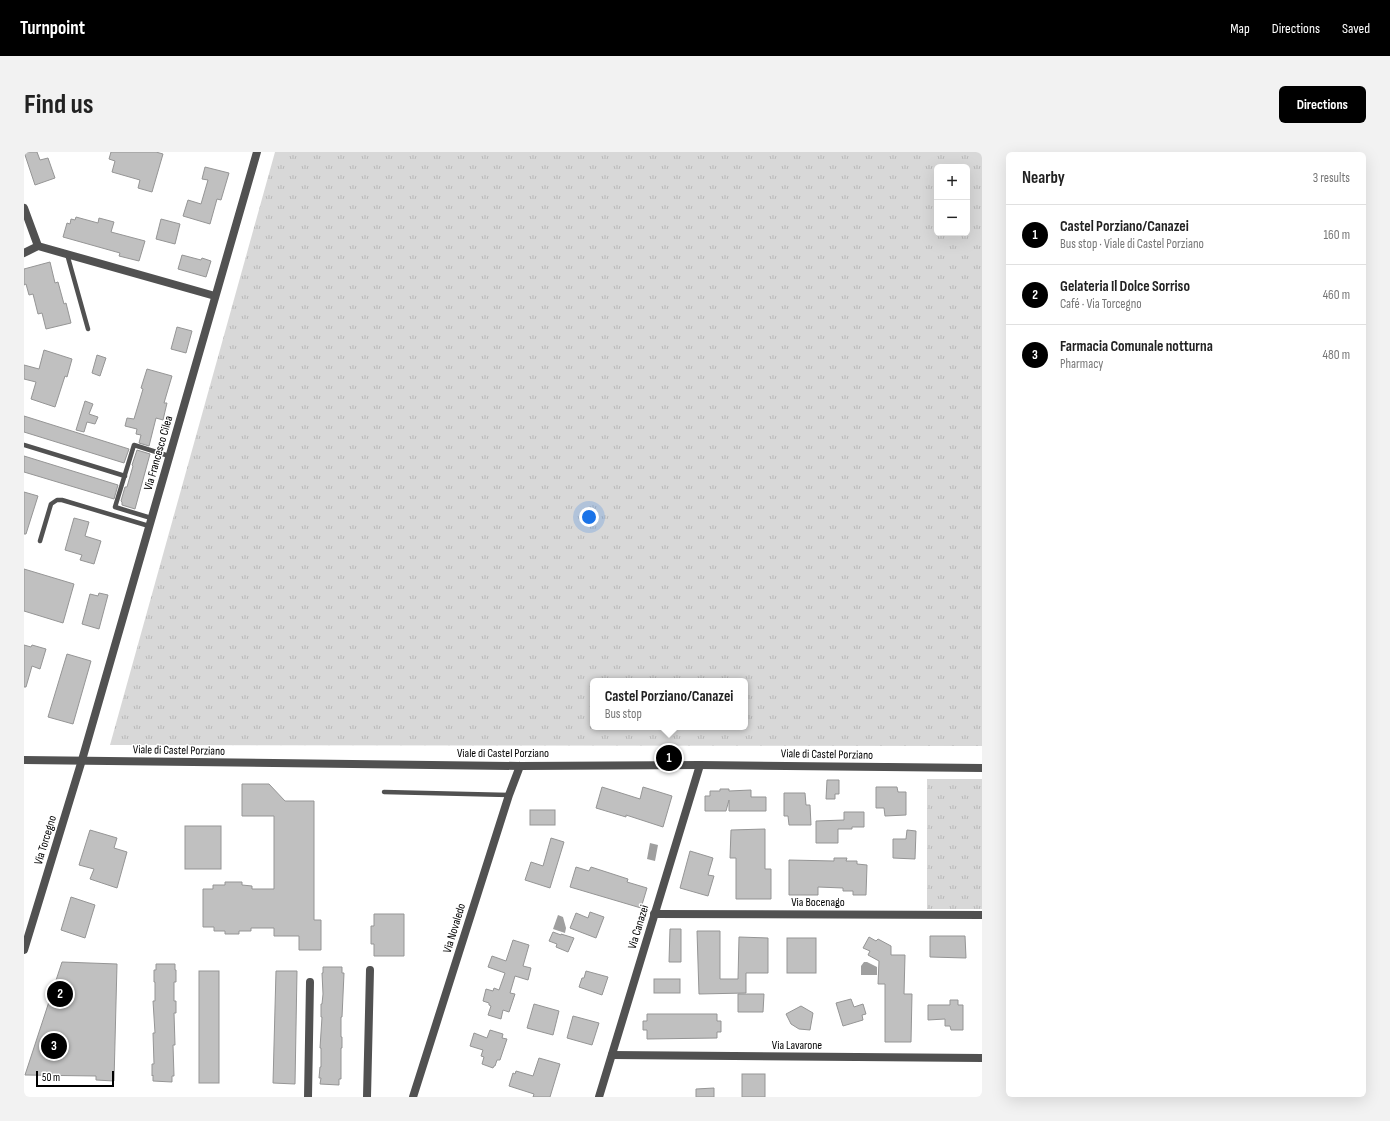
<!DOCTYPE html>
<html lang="en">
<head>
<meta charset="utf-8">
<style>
  :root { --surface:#fff; --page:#f2f2f2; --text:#222; --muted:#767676; --line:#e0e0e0; --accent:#000 }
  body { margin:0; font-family:"Sofia Sans Condensed",sans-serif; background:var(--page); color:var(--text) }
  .controls { position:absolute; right:12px; top:12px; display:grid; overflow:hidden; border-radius:6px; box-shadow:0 4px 16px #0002 }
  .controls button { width:36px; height:36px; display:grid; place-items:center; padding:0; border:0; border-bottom:1px solid var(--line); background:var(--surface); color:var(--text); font:20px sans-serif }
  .scale { position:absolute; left:12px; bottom:10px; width:78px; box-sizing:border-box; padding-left:4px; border:2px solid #000; border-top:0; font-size:11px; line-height:14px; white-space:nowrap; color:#000; -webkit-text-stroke:3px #fff; paint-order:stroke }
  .you { position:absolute; left:565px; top:365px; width:14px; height:14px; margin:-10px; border:3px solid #fff; border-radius:50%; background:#1a73e8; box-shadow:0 0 0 6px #1a73e833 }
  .badge { display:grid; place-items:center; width:26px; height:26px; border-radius:50%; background:var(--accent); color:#fff; font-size:13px; font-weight:700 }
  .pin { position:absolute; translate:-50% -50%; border:2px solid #fff; box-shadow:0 1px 4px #0006 }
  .popup { position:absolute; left:566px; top:526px; width:158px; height:52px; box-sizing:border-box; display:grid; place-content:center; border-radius:6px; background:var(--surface); filter:drop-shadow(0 1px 3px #0005); font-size:13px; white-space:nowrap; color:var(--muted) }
  .popup b { font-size:15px; color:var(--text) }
  .popup::after { content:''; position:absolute; left:50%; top:100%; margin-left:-8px; border:8px solid transparent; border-top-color:var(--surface) }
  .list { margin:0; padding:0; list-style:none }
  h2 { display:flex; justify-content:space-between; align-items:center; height:52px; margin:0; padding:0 16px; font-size:17px }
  h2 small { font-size:13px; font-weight:400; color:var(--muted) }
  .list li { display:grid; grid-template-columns:26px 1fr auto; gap:12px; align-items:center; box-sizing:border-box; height:60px; padding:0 16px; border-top:1px solid var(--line) }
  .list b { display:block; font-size:15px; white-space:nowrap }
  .list p { margin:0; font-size:13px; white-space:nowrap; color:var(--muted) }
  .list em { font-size:13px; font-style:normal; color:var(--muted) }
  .map { position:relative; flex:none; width:958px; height:945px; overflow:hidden; border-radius:6px }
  header { display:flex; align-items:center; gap:24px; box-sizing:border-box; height:56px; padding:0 20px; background:var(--accent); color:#fff }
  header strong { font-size:19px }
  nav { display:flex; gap:22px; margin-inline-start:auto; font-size:14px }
  .intro { display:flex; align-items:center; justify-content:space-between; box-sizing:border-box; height:96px; padding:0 24px }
  h1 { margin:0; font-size:28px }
  .button { padding:10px 18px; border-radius:6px; background:var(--accent); color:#fff; font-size:14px; font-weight:700 }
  main { display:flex; gap:24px; padding:0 24px }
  aside { flex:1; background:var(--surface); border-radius:6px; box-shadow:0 4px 16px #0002 }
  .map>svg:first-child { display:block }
  .grass { fill:url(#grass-tufts); fill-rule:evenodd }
  .water { fill:#9f9f9f }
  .building { fill:#c0c0c0; stroke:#959595 }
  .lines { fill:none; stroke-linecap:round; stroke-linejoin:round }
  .service { stroke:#515151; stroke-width:4.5 }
  .minor { stroke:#515151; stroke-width:8 }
  .tertiary { stroke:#515151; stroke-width:8 }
  .labels { text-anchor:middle; stroke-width:3; stroke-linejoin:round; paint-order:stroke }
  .street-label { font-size:12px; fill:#000; stroke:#fff }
</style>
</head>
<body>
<header>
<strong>Turnpoint</strong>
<nav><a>Map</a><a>Directions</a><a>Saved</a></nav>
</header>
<div class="intro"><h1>Find us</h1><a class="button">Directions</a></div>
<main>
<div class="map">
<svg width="958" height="945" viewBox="0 0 958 945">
  <defs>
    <pattern id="grass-tufts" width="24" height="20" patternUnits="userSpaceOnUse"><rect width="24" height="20" fill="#d8d8d8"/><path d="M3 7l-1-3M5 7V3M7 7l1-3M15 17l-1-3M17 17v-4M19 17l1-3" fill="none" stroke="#b8b8b8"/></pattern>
  </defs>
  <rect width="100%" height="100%" fill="#fff"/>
  <!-- grass -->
  <g class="grass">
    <path d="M251,0H958V594L86,593ZM913,15H943V81H913ZM569,529H721V575H569Z"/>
    <rect x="903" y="627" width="55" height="130"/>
  </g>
  <!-- water -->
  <g class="water">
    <path d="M626,691L634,693L631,709L623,707Z"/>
    <path d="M534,763L539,765L542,776L541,781L529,777Z"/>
    <path d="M840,810H843L853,815V823H837V814Z"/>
  </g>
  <!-- building -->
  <g class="building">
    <path d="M0,0H13L16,8L24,6L31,26L11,33Z"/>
    <path d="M87,0H132L139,2L128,40L114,36L116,28L88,20L91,9L85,7Z"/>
    <path d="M181,15L205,21L197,48L193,47L186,72L159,64L164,48L177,52L184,28L178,27Z"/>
    <path d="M52,65L74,71L75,66L90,70L87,80L121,89L115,109L95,104L96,101L39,85L43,71L46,72L47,67L51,68Z"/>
    <path d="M137,67L156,72L151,92L132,87Z"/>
    <path d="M158,103L177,108L178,106L187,109L182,125L154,117Z"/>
    <path d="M26,110L31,131L34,130L40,152L42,151L47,171L22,177L18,161L14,162L9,142L5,143L2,132L0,133V117Z"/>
    <path d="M153,175L168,179L162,201L147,197Z"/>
    <path d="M20,198L48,207L43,225L41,224L31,255L7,247L12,230L0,227V213L15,217Z"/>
    <path d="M73,203L82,206L76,224L68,221Z"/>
    <path d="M123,217L148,224L140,251H143L139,268L132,266L125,294L115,291L117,283L112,282L113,277L101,274L103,266L110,267L119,237L117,236Z"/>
    <path d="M61,249L69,252L65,262L74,265L71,272L63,270L60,280L52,278Z"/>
    <path d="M0,264L105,297L100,311L0,280Z"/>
    <path d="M113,298L126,302L111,357L98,353V350L97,349L101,335H103L109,314L108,313Z"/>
    <path d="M0,304L94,333L90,347L0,320Z"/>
    <path d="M0,340L14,344L2,382H0Z"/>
    <path d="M50,366L65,370L61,384L77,389L70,412L56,408L58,403L41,398Z"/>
    <path d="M0,417L50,432L39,471L0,459Z"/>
    <path d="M75,441L84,443L75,477L58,472L66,442L74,444Z"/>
    <path d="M0,493L7,495L8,493L22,497L16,517L8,514L2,535H0Z"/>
    <path d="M43,502L67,509L49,572L24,565Z"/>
    <path d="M803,628H815V642H811V647H802Z"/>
    <path d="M218,632H245L261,649H290V768H297V798H275V784H250V776H227V779H215V782H201V779H190V775H179V737H189V733H201V730H218V733L228,734V737H250V664H218Z"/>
    <path d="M578,635L616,647L619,635L648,644L639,675L602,663V665L572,656Z"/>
    <path d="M852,635H873L874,640H882V663L861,664L860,656H852Z"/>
    <path d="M696,637H705V639L727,638V645H742V659H705V648L702,659H681V644H686V639H696Z"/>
    <path d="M760,641H781L782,653H786L787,673H765L764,664H760Z"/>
    <rect x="506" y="658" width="25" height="15"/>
    <path d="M820,660H840V675H828V677H814V691H792V669L820,668Z"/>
    <rect x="161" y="674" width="36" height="43"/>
    <path d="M741,677V717H747V747H712V706H706L707,678Z"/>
    <path d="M66,678L93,686L90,696L103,700L93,736L66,727L70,717L55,713Z"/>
    <path d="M883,678L892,679L891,707L869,706V687H882Z"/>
    <path d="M527,686L540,690L526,736L501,728L507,710L519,714Z"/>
    <path d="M666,699L689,706L684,723L690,724L684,744L656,736Z"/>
    <path d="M810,706H823L822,709H833V712L843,713L842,743H829V739H819V736L794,735V743H765V708L810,709Z"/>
    <path d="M552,715L565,719L567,715L604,727L603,730L623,736L617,756L546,735Z"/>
    <path d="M47,745L71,753L61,786L37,778Z"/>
    <path d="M566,760L580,765L572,786L546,776L552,761L564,766Z"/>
    <path d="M350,762H380V804H350V792H347V774H350Z"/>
    <path d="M646,777H657V810H645Z"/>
    <path d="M673,779H696V827H714L715,785L744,786V821H722V841L675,842Z"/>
    <path d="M529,780L537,783V782L550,786L544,800L532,795L533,792L525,789Z"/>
    <path d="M906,784H941L942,806L906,805Z"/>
    <path d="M845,785L852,789L854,787L867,794V803H881L880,842H888L887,890H861V832H854L855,809L844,803L846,799L839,796Z"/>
    <rect x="763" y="786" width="29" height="35"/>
    <path d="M489,788L505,793L499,814L507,816L504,828L491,824L486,841L491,842L485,860L479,858L477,867L464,863L467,854L465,853V851L459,849L462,837L469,839L470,836L475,838L481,821L464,815L468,804L482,809Z"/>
    <path d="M38,810L93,812L90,929L72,928V924L1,923Z"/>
    <path d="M132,812H151V818H152V830H150V849H152V861H150L151,893H149L150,924H148V930L129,929V923L128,924V912H130L129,881H131L129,849H131V830H130V818H132Z"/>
    <path d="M299,815H318V821H320L318,865H317V885H318V896H317V927H315V933L296,932L297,926H295L296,915H297V896H296L298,865H297V852H298L299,842L298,821H299Z"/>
    <rect x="175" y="819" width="20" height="112"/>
    <path d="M252,819H273L271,932L249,931Z"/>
    <path d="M562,819L584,825L578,843L555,835L558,826H560Z"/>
    <rect x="630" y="827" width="26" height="14"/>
    <path d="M714,842H740L739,860H714Z"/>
    <path d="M827,847L830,855L839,852L842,862L838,863L839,868L819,874L812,851Z"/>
    <path d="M926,848H934V853H939V878H927L926,874H921V867L904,868V853H926Z"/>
    <path d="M510,852L535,859L529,883L503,876Z"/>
    <path d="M777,854L789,861L786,878L775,877L767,872L762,862Z"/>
    <path d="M623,862H693V869H697V880H693V886L623,887V878H619V869H623Z"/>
    <path d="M549,864L575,871L568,893L543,886Z"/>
    <path d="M466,878L479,882L478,886L483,887L476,908H473L471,914H470L469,916L458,912L460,905L457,904L459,898L446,894L450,881L463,886Z"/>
    <path d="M515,906L536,912L526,945H509L510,942L485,934L489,921L491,922L492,919L509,924Z"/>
    <rect x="718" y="922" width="23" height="23"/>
    <path d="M690,936V945H672V937Z"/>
  </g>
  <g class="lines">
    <!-- service -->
    <g class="service">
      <path d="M43,102L64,177"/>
      <path d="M0,293L101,324"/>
      <path d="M127,366L91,355L110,293L145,304"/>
      <path d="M16,389L27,352L33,348H38L125,374"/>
      <path d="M360,640L485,643"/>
    </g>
    <!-- minor -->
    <g class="minor">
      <path d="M0,56L14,94"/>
      <path d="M0,101L14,94L191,144"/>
      <path d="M630,762L958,763"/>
      <path d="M0,798L58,608L233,0"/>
      <path d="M588,903L958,906"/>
      <path d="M284,945L286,830"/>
      <path d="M343,945L346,818"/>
      <path d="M389,945L485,643L496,614"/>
      <path d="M575,945L676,613"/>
    </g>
    <!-- tertiary -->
    <path class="tertiary" d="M0,608L496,614L676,613L958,616"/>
  </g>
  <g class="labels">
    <!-- street labels -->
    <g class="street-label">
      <text transform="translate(134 301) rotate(-74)" y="4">Via Francesco Cilea</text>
      <text transform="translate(155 598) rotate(1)" y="4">Viale di Castel Porziano</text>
      <text x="479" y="605">Viale di Castel Porziano</text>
      <text transform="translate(803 602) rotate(1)" y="4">Viale di Castel Porziano</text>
      <text transform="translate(21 688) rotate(-73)" y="4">Via Torcegno</text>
      <text x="794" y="754">Via Bocenago</text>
      <text transform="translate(614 775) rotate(-73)" y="4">Via Canazei</text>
      <text transform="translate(430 776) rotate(-73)" y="4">Via Novaledo</text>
      <text x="773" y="897">Via Lavarone</text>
    </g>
  </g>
</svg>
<div class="controls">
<button>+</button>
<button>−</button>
</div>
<div class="scale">50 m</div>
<div class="you"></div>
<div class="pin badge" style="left:645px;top:606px">1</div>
<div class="popup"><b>Castel Porziano/Canazei</b>Bus stop</div>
<div class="pin badge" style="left:36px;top:842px">2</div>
<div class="pin badge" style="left:30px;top:894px">3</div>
</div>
<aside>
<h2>Nearby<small>3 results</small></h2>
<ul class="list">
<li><span class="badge">1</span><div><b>Castel Porziano/Canazei</b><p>Bus stop · Viale di Castel Porziano</p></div><em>160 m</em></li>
<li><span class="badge">2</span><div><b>Gelateria Il Dolce Sorriso</b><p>Café · Via Torcegno</p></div><em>460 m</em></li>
<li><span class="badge">3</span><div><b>Farmacia Comunale notturna</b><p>Pharmacy</p></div><em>480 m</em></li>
</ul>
</aside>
</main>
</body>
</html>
